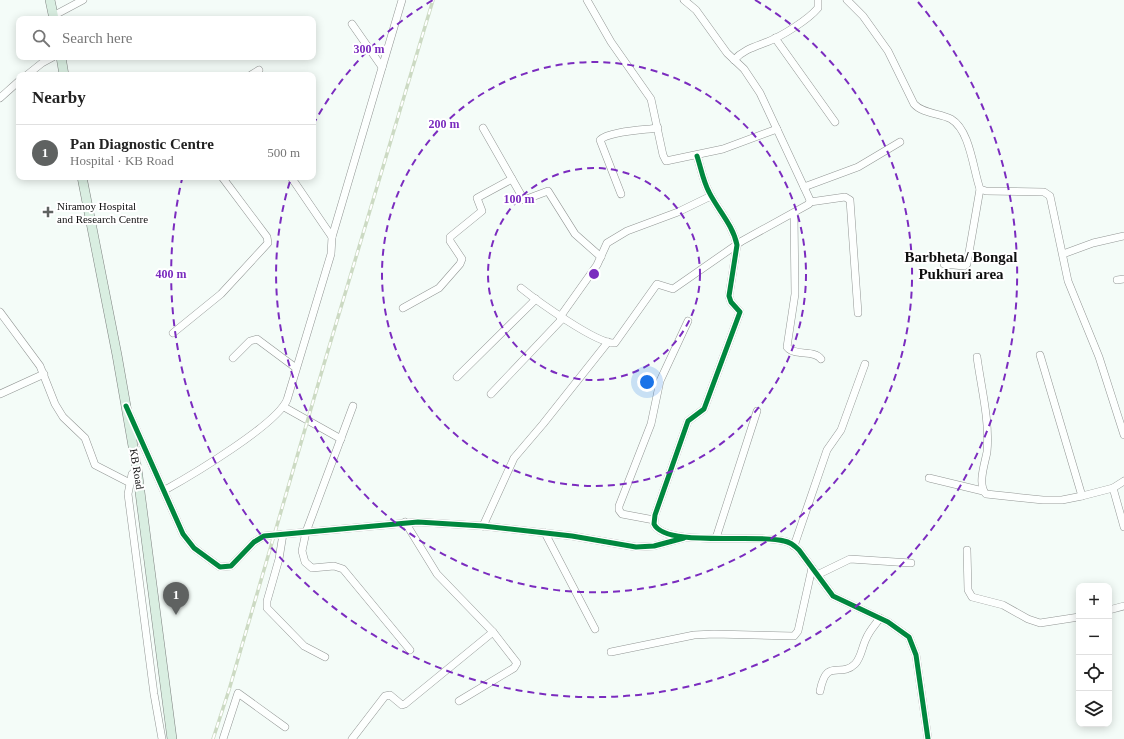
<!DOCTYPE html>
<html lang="en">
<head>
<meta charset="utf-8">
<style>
  :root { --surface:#fff; --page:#f6f6f6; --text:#222; --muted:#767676; --line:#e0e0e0; --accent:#5f6261 }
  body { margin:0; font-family:Georgia,serif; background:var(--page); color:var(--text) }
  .controls { position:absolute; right:12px; bottom:12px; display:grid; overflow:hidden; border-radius:8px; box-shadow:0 2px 10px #0003 }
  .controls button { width:36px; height:36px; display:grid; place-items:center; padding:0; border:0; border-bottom:1px solid var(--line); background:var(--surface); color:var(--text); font:20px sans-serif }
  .you { position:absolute; left:647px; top:382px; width:14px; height:14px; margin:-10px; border:3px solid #fff; border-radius:50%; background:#1a73e8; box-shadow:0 0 0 6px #1a73e833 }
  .badge { display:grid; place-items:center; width:26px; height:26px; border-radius:50%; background:var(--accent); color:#fff; font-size:13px; font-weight:700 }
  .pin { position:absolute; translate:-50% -33px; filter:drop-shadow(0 1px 2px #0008) }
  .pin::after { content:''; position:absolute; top:21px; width:14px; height:12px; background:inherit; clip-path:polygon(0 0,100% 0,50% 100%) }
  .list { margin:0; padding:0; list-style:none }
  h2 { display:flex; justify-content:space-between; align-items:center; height:52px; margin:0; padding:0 16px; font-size:17px }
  h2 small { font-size:13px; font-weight:400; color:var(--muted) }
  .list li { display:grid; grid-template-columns:26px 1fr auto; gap:12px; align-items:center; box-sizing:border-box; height:56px; padding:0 16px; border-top:1px solid var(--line) }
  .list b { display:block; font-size:15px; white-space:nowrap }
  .list p { margin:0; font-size:13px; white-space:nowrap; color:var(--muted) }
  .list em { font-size:13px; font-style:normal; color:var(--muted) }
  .icon { flex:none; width:22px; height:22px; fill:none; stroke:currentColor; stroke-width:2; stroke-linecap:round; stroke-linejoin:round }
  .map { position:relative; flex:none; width:1124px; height:739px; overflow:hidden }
  .search { position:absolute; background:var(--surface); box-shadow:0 2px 10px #0003; left:16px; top:16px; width:300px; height:44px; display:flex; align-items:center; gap:10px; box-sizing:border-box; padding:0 14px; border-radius:8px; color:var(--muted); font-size:15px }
  .panel { position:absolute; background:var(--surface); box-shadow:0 2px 10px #0003; left:16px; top:72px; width:300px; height:108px; border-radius:8px }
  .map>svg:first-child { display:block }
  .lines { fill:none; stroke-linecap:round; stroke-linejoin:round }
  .minor-casing { stroke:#929694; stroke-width:8 }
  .major-casing { stroke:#7f8381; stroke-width:10 }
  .minor { stroke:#fdfffe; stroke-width:7 }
  .major { stroke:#d9eee1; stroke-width:9 }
  .rail-casing { stroke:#ccdac3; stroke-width:3.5 }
  .rail { stroke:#fff; stroke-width:2; stroke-dasharray:6; stroke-linecap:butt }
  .cycleway-casing { stroke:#fff; stroke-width:8 }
  .cycleway { stroke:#00873e; stroke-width:5 }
  .ring { fill:none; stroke:#7b2cbf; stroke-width:2; stroke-dasharray:7 5 }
  .poi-dot { fill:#5f6261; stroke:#fff; stroke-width:1.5 }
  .labels { text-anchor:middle; stroke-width:4; stroke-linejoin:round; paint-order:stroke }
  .poi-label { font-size:11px; fill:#0f0f0f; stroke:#fff; text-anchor:start }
  .street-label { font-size:11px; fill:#0f0f0f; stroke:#fff }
  .district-label { font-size:15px; font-weight:bold; fill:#0f0f0f; stroke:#fff }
  .centre { fill:#7b2cbf; stroke:#fff; stroke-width:2 }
  .ring-label { font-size:12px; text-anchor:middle; font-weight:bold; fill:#7b2cbf; stroke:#fff; stroke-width:4; stroke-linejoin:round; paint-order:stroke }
</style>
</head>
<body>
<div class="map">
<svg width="1124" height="739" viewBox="0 0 1124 739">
  <rect width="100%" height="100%" fill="#f4fcf8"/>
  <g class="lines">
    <defs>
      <g id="minor">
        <path d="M587,0L611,42L651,99L663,155L666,161L723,149L777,129"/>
        <path d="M847,0L863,16L888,51L914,104C923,114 940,113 951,119C970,130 973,169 980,189L986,191L1044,192L1050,196L1068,281L1099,357L1124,435"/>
        <path d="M53,16L83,0"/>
        <path d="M352,24L382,67"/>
        <path d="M775,38L835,122"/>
        <path d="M734,60C743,50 754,47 767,42C782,36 808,20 818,8V0"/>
        <path d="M27,75L42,63L53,57"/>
        <path d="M251,75L259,70"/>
        <path d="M0,98L19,81"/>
        <path d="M483,128L524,200L548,191L575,234L601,257"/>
        <path d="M697,156C701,168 703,181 709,192C718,210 733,225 737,245L729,296L731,302L740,312L704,409L688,421L655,515L654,524C665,548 758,533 784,541C790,542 795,546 799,550L833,596L888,622L909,637L916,655L928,739"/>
        <path d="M804,187L858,167L900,142"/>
        <path d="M621,194L600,140C609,131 645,130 658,128"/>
        <path d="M810,202L845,197L850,200L858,313"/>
        <path d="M794,214L795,294L787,347C795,357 814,349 821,359"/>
        <path d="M332,237L402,0"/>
        <path d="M1063,254L1093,243L1124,236"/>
        <path d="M944,264L964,266L967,264L980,189"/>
        <path d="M1117,280L1124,279"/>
        <path d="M521,288C536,300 598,345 615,343L657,284L673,289L742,241L809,204L810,200L760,93L744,69L727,53L696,10L684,0"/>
        <path d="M403,308L439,288L460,264L462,259L450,241V237L482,211L477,198L512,179"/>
        <path d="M0,312L40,366L55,404L63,417L85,438L95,465L130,483"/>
        <path d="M560,317L597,265L607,243L627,231L678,212L711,196"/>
        <path d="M173,333L221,294L268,243L267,237L222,177"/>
        <path d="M1040,355L1082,496"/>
        <path d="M977,357C981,387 990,421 987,452C985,463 977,485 986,494L1043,500H1062L1082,496L1113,488"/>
        <path d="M233,358L250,341L257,339L296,368"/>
        <path d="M457,377L536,299"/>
        <path d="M0,394L44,374"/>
        <path d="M491,394L563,318"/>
        <path d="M353,406L306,532L302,551L305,562L312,568L334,566L343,569L410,650"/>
        <path d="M284,407L341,439"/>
        <path d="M129,413L183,534L194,548L220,567L231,566L254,542L264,536L418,522L483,526L572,536L636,547L654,546L684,538"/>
        <path d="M137,469L132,474L128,494L154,694L162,739"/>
        <path d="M929,478L983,491"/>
        <path d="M1124,481L1113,488L1124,527"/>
        <path d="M165,490C192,475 276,425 287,400L331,254L332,237L291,177"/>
        <path d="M654,520L622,514L619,510V506L651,424L660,381L688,321"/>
        <path d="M405,522L437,574L493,632L517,663L514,668L459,701"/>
        <path d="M483,526L514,458L543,424L608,342"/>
        <path d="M545,533L595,629"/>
        <path d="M283,534L279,559L267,601V608L304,646L325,657"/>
        <path d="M716,538L757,411"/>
        <path d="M794,546L827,450L841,430L865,364"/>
        <path d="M967,550L968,590L972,597L1003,605L1028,619L1040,623L1079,617"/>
        <path d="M817,575L850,559L911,563"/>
        <path d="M1109,610L1124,606"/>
        <path d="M611,652L694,635L714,634L794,636L798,631L812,568"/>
        <path d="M820,691C827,656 840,679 855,664C861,658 862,647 866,639C869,631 875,625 880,618"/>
        <path d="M223,739L238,693L285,727"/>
        <path d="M352,739L385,696L390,695L402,705L405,704L493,632"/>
      </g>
      <g id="major">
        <path d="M50,0L54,19"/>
        <path d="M61,57L64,75"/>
        <path d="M82,177L117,355L137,469L172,739"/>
      </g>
    </defs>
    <!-- minor casing -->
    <use href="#minor" class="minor-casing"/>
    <!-- major casing -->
    <use href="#major" class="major-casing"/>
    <!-- minor -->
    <use href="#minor" class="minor"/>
    <!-- major -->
    <use href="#major" class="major"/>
    <defs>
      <path id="rail" d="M213,739L229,690L324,364L433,0"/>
    </defs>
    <!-- rail casing -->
    <use href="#rail" class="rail-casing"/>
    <!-- rail -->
    <use href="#rail" class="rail"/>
    <defs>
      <g id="cycleway">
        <path d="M697,156C701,168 703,181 709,192C718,210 733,225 737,245L729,296L731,302L740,312L704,409L688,421L655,515L654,524C665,548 758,533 784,541C790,542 795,546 799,550L833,596L888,622L909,637L916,655L928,739"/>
        <path d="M126,406L183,534L194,548L220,567L231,566L254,542L264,536L418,522L483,526L572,536L636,547L654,546L684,538"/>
      </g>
    </defs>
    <!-- cycleway casing -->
    <use href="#cycleway" class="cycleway-casing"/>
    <!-- cycleway -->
    <use href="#cycleway" class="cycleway"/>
  </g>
  <!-- distance rings -->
  <g class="ring">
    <circle cx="594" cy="274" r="106"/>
    <circle cx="594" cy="274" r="212"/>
    <path d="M313 125A318 318 0 0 1 433 0M755 0A318 318 0 1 1 291 178"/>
    <path d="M918 2A423 423 0 1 1 182 179"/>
  </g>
  <!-- markers -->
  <path class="poi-dot" d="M46 206h4v4h4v4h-4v4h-4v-4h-4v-4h4z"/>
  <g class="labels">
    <!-- poi labels -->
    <g class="poi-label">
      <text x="57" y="210">Niramoy Hospital<tspan x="57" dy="13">and Research Centre</tspan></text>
    </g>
    <!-- street labels -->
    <g class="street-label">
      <text transform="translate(137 469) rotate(81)" y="4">KB Road</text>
    </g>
    <!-- district labels -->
    <g class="district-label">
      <text x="961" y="262">Barbheta/ Bongal<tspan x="961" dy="17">Pukhuri area</tspan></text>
    </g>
  </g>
  <circle cx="594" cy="274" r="6" class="centre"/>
  <g class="ring-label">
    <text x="369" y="53">300 m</text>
    <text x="444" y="128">200 m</text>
    <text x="519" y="203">100 m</text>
    <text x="171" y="278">400 m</text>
  </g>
</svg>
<div class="controls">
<button>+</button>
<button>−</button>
<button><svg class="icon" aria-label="locate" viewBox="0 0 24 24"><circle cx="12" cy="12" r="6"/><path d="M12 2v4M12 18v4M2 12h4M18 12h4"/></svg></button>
<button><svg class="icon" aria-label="layers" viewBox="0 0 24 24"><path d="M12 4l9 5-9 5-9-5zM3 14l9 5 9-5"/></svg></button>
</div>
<div class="you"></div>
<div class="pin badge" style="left:176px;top:615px">1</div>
<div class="search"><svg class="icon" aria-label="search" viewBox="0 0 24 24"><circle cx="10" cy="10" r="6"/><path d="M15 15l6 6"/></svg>Search here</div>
<section class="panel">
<h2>Nearby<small></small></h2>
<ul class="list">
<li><span class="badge">1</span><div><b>Pan Diagnostic Centre</b><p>Hospital · KB Road</p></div><em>500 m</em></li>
</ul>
</section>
</div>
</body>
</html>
